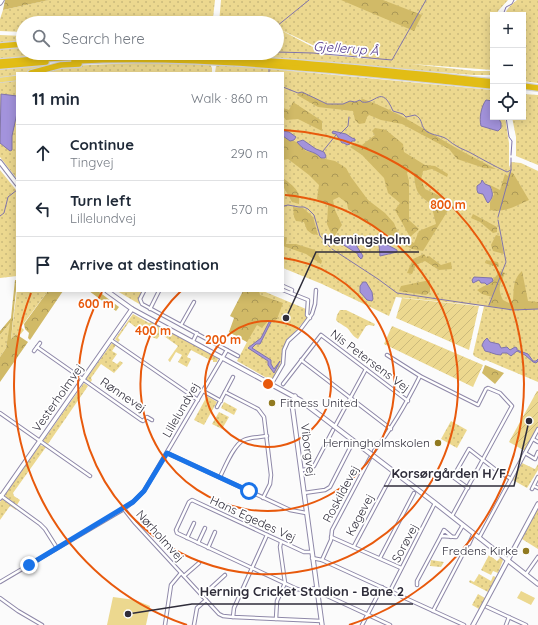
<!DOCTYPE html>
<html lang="en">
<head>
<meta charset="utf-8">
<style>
  :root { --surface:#fff; --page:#f2f2f3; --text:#1f2937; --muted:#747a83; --line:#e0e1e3 }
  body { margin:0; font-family:Quicksand,sans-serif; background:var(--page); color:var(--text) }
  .controls { position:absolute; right:12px; top:12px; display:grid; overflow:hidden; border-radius:0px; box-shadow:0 2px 10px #0003 }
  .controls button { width:36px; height:36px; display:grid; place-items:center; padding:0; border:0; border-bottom:1px solid var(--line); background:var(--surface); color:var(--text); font:20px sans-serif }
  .stop { position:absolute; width:12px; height:12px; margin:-9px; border:3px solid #1a73e8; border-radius:50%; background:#fff }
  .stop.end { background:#1a73e8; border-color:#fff; box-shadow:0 1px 4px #0008 }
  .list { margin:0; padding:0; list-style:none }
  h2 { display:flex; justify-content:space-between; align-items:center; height:52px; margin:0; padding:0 16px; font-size:17px }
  h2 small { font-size:13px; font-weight:400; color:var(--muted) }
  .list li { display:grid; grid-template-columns:26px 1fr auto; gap:12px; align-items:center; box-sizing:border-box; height:56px; padding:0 16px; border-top:1px solid var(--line) }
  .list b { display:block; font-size:15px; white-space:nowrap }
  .list p { margin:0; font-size:13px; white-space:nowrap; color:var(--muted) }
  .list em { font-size:13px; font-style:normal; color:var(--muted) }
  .icon { flex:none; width:22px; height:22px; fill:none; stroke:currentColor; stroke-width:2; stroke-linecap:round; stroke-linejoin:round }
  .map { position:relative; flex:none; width:538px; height:625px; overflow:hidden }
  .search { position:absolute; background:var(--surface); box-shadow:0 2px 10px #0003; left:16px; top:16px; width:268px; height:44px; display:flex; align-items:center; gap:10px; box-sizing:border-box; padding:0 14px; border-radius:22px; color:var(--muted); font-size:15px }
  .panel { position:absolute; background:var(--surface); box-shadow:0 2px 10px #0003; left:16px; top:72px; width:268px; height:220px; border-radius:0px }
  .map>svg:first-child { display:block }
  .grass { fill:url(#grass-dots) }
  .forest { fill:url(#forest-crowns) }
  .garden { fill:url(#garden-furrows) }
  .pitch { fill:#ecd88f }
  .water { fill:#a393dc; stroke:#8074ab }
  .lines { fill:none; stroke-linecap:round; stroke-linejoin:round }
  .stream { stroke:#8074ab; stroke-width:1 }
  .street-casing { stroke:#8e88a8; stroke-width:4.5 }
  .secondary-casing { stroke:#8e88a8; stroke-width:5.5 }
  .primary-casing { stroke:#d5d5d8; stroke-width:6 }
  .highway-casing { stroke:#d5d5d8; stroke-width:8 }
  .street { stroke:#fff; stroke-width:2.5 }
  .secondary { stroke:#fff; stroke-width:3.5 }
  .primary { stroke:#eed773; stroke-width:4.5 }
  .highway { stroke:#e2bd15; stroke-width:5.5 }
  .route { stroke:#1a73e8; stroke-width:5 }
  .ring { fill:none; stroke:#e8590c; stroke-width:2 }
  .poi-dot { fill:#917a20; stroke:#fff; stroke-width:1.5 }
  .labels { text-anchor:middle; stroke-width:3.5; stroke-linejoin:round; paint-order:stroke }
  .street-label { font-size:12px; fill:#2f2d3a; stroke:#fff }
  .poi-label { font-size:12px; fill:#2f2d3a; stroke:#fff; text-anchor:end }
  .water-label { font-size:13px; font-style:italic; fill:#51378c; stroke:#fff }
  .centre { fill:#e8590c; stroke:#fff; stroke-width:2 }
  .ring-label { font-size:12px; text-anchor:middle; font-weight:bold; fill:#e8590c; stroke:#fff; stroke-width:3.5; stroke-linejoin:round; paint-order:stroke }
  .leader { fill:none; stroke:#2f2d3a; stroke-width:1.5 }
  .callout-dot { fill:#2f2d3a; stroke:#fff; stroke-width:1.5 }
  .callout-label { font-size:13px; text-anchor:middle; font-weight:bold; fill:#2f2d3a; stroke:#fff; stroke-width:3.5; stroke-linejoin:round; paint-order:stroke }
</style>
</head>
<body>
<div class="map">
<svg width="538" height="625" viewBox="0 0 538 625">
  <defs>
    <pattern id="grass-dots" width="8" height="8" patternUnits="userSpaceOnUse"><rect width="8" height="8" fill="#ecd88f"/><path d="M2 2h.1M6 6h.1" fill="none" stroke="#cbba7c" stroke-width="1.8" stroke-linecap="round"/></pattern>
    <pattern id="forest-crowns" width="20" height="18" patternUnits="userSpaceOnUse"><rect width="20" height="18" fill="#d1ba67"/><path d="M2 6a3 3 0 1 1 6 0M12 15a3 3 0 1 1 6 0" fill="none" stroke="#aa9856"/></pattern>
    <pattern id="garden-furrows" width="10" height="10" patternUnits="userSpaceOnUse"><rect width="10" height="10" fill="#ecd88f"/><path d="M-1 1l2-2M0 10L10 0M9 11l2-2" fill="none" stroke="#cbba7c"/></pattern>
  </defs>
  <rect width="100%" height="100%" fill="#fbfbfb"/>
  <!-- grass -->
  <g class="grass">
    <path d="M48,0H215L213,18L208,19L203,23H23V32L0,31V19L3,10Z"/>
    <path d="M221,0H508L498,11L497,15H493V70L411,64L475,71H493V75H473L221,54L220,53H277V28L328,55L381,60L327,52L277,28V23H219Z"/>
    <path d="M517,0H538V83L523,81V15H505C506,9 512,4 517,0Z"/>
    <path d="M0,35L23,36V41L0,43Z"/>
    <path d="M23,45V53H64L0,59V48Z"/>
    <path d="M158,62L210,64L212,68V73H38L68,66Z"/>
    <path d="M61,64L24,73H17V75L0,78V69Z"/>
    <path d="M221,64L493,90V117H505L509,143V168L511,162L521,163L538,171V382L486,360L484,361L474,356L473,354L484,306L396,297L389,316L322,284L283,268V73H215L216,66Z"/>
    <path d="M17,79V179L0,157V82Z"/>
    <path d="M523,94L538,95V165L516,156V137L512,117H523Z"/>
    <path d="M0,170L17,191V276L0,278Z"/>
    <path d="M17,289V291H48L21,327L24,330L19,336L16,334L11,339Z"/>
    <path d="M117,291H143L139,302L141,305Z"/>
    <path d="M248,291H263L306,309L307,318L286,342L280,366L272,381L237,361L247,342L229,332Z"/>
    <path d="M340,310H346L375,324L374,326L369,325L366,326L358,339C353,336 352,334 349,330C346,326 339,324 336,320L337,315Z"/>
    <path d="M133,314L149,323L151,322L218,358L217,362H213V360H210L191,350L187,357L191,359L187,367L178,362L182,355L176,352L170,362L168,360L178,346L161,334L157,339L152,337L153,333L143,330L140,328L138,329L129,322L118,338L120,340L118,342L115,339Z"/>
    <path d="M11,322L6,348L0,357V335Z"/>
    <path d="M112,343L116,345L112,351L117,354L112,361L117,364L120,361L123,363L114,373L101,364L91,378L92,380L90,383L86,379Z"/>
    <path d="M84,383L88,386L48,444L43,441Z"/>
    <path d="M207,396L217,402L204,425L194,420Z"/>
    <path d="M224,402L237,409L234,415L221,408Z"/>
    <path d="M219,412L229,417L222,429L212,424Z"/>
    <path d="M451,421L467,430L457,448L441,439Z"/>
    <path d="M40,445L46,447L13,493L14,496L20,500L17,505L6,497L5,495Z"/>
    <path d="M522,463L535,469L538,464V470L527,488L513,480Z"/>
    <path d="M2,499L16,509V510L10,506L0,520V502Z"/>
    <path d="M538,508V549L522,539Z"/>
    <path d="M489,555L497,561L501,557L503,560L498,573L493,571L491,575L481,570Z"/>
    <path d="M431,560L444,562L441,567L430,566Z"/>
    <path d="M479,574L491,581L493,576L496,577L488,592L469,582L470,580L474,582Z"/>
    <path d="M478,594L485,598L479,609L472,605Z"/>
  </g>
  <!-- forest -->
  <g class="forest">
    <path d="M5,0H49L3,10Z"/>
    <path d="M341,0H383L422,15L414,31Z"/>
    <path d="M302,92L327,104H343L350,101L355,102L363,99C397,111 427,131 458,149C470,156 483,162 496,169L484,168L457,159L449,149L402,124L381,120L369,115L367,117L365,123L359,124L355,120L353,111L318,107L297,95L298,93Z"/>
    <path d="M293,102L322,121V131L298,119L286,120L283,116V108L289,110Z"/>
    <path d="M375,128L386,130L403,144L404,152L425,165L435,166L448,174L447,177L432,169L423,171L421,180L425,189L459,205L460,211L450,207L423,251L412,249L364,221L348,209L347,203L339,197L333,200L335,210L342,225L333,238L327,224L328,205L317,199L319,185L309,175L288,159L283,160V136L286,137L288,140L297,142L306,151L315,153L321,158L335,161L346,168L351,177L368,200L385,213L394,223L399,235L414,243L419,231L436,224L431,204C417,194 416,192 414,175L409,170L407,173L409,181V220L419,229L410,237L395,210L400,203L388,193L384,178L362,155L350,147L355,143L362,145L375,135L372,131Z"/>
    <path d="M509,172L513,173L529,200C515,206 505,213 490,210V203L494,194L490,185L500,190L505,174L508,176Z"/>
    <path d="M283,178C293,186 301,190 299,204L292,202L283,186Z"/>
    <path d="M293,207L303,208L313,217L318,235L312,234L307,230L304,222L296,221L294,217Z"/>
    <path d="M473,214L497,227V232L493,233L480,222L471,218Z"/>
    <path d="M496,235L500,236L504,254L493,251L491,245Z"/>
    <path d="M283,237L287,238L286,244H296L315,250L322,261L321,264L306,254L283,246Z"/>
    <path d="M424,254L426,257L429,256L441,265L451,262L452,269L439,270L425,261L416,265L412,274L407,273L413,259Z"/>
    <path d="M486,260L498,262L499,266L496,267L485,263Z"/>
    <path d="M500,271L505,273C500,285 497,288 503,300L509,303L513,300C514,288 513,279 522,271L528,301L538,302V309L513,310L488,306L492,297L482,294L477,290L484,286L489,285Z"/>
    <path d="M15,280H17L11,339L16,334L28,342L0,382V357L6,348L10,323L0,335V331L11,318Z"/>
    <path d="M430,280V292L426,295L399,291L401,286Z"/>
    <path d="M48,291H63L30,340L28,338L29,333L25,329L24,324Z"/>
    <path d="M89,291H98L119,307L116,311Z"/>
    <path d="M243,291H259L260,295L283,303L277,319L274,321H268L262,328L257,325L247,342L229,332L234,318L230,316Z"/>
    <path d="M485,365L504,373L495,384L482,373Z"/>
  </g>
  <!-- garden -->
  <g class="garden">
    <path d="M402,298L479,306L469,350L396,318Z"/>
    <path d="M392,326L483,365L473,387L384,344Z"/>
    <path d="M537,391H538V427L525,451L509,442Z"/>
  </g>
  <!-- pitch -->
  <g class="pitch">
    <path d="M521,591L535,598L531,605L517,598Z"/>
    <path d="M113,597L135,600L150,606L146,625H107Z"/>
  </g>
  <!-- water -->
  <g class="water">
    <path d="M1,94L17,96V113L12,136V150L10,151L0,143Z"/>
    <path d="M486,100L493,101V117H498L501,123V128L498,131L481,126C479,118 481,107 486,100Z"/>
    <path d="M283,131L289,132L296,137L294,140L290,141L283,136Z"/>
    <path d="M333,131L346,134L352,138L355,139V141H352L350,144L347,145L344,143H342L336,134L332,133Z"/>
    <path d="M303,140L316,149L324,152L326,156L325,158H321C313,149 306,154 297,142Z"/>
    <path d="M482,180L485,184L490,186C493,193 494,197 488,203L487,202L483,194L478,193L477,190V186L481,183Z"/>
    <path d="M343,238C356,238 366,244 378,240L397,250V252L380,256L379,245L364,242L356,244V245L363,256L361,259L358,256V254L342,244L341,242Z"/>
    <path d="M474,277L492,278L493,281L487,285L485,283H481L479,280L473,283L472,280Z"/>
    <path d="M363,282H366L372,292L373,299L372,301L367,300L360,292V286Z"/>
    <path d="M269,322H271L260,344H256L252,348L271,360V364L274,369L280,361L274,373L268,365V361L248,348L261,338Z"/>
    <path d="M487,338L490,342L499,344L501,348L507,347L510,350L515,347L517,348V350L528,354L533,361H536L538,359V361L536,363L533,362L525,355L517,351L511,356L507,353H502L501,355C495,355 491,352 485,351L482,345L484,341Z"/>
  </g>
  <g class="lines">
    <!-- stream -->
    <g class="stream">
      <path d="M503,15L506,7L512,4L514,0"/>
      <path d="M277,26L309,0"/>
      <path d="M277,52L313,53L392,60L426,0"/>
      <path d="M270,57L271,53"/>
      <path d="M269,73V69"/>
      <path d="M283,87L298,93L302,92L327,104H343L350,101L355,102L360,100L362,102C376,105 381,83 393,111L403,114L406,117L415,115C423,119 420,124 425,130C430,135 439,135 445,138C449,140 451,143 455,145C459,148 465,150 469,152C482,159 494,166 507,172L511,170"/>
      <path d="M506,117L509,137L512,141L511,155"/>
      <path d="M340,134L348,126L349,117"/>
      <path d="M323,151L336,135"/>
      <path d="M283,208L284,206L288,205L299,207H304L308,209L314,215L320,236L330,247"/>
      <path d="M0,216L4,213L8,197L17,190"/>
      <path d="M498,217L511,170V158"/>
      <path d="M332,249L378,279L397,293L513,310L538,309"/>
      <path d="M489,305L506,262L498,220"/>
    </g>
    <defs>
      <g id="street">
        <path d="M283,286L292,290L291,293"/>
        <path d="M283,290L308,300L307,315L310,318"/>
        <path d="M144,291L140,299L142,304L238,356"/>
        <path d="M150,309L159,291"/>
        <path d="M181,325L194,302"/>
        <path d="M111,340L198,400"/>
        <path d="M193,341L197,333"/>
        <path d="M37,347L141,420L143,421L147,417L152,420"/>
        <path d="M34,351L40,343"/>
        <path d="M387,355L420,376L478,405L486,389L488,388L500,393L512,406L452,516"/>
        <path d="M301,360L391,429"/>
        <path d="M272,383L283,364L284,350L288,341L300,330L312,314L315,304L316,290"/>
        <path d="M283,384L321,335L408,401"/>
        <path d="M203,391L221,401"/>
        <path d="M225,392L258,409L264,417L271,475L270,484L263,498"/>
        <path d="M217,407L233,377"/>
        <path d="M0,413L90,476"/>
        <path d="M335,426L366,369"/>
        <path d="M533,439L538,442"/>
        <path d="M374,451C393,427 406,404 420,376"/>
        <path d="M167,453L290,510L306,513"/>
        <path d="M525,453L535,459L538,452"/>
        <path d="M301,470L310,469L314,466L333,430"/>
        <path d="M220,477C225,467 234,444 244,440C251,437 260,437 267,436"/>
        <path d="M534,486L538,488"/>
        <path d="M468,488L453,477L469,449L496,470L511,479"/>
        <path d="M532,489L538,477"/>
        <path d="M304,493L325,490L330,487L352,444"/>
        <path d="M0,495L40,524L45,529L57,548"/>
        <path d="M124,509L135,523L219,614L223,616L233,617L321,621"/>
        <path d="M441,536L444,530L451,536V537"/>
        <path d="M331,537L401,568"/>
        <path d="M187,538L194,523"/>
        <path d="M479,538L538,429"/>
        <path d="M198,543L205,528"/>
        <path d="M469,544L474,533"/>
        <path d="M354,546L394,471"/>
        <path d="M208,548L215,532"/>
        <path d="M312,552H304L192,500L189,502L176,530L177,533L297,589L302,590L317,588"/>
        <path d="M312,558L322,560L464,625"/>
        <path d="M380,558L414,493"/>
        <path d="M322,560L331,540L332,530L370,458"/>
        <path d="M526,574L538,557"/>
        <path d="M184,576L199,563"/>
        <path d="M0,582L124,509L133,502L144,491L227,350"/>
        <path d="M417,585V581L441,536L456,537L463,525"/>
        <path d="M390,591L435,503"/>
        <path d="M321,593L390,625"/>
        <path d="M202,596L225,575"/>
        <path d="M0,598L18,611L42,625"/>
        <path d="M487,607L526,625"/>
        <path d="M433,611L467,546"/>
        <path d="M233,617L234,608L267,535"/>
        <path d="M276,619L277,601L285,583L280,547L281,542"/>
        <path d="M165,625L171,585L181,573"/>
        <path d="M194,625L197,608L206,600"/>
        <path d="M362,625L382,587"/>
        <path d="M506,625L509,617"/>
      </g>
      <g id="secondary">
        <path d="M0,3L2,0"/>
        <path d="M0,162L17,184"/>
        <path d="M107,291L132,309L300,400L435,503L538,584"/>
        <path d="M295,396L292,404L322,625"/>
        <path d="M0,498L132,309"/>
        <path d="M473,625L538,504"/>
      </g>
      <path id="primary" d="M0,80L17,78"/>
      <g id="highway">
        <path d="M0,46L23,44"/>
        <path d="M74,61C155,57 235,62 316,69C375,74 434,80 493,86"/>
        <path d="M0,62C164,47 330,64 493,82"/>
        <path d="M0,66L46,62"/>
        <path d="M31,73L61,65L79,64"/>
        <path d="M523,86L538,88"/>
      </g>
    </defs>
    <!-- street casing -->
    <use href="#street" class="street-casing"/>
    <!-- secondary casing -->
    <use href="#secondary" class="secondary-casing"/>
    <!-- primary casing -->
    <use href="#primary" class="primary-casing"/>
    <!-- highway casing -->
    <use href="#highway" class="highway-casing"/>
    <!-- street -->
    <use href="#street" class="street"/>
    <!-- secondary -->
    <use href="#secondary" class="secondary"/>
    <!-- primary -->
    <use href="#primary" class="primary"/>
    <!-- highway -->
    <use href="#highway" class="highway"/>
  </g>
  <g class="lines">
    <!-- route -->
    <path class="route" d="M29,565L133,502L144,491L167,453L249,491"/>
  </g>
  <!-- distance rings -->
  <g class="ring">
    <circle cx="268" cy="384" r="63"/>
    <path d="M283 258A127 127 0 1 1 181 291"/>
    <path d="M285 195A190 190 0 1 1 102 292"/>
    <path d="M187 625A254 254 0 0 1 31 293M284 130A254 254 0 0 1 349 625"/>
  </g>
  <!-- markers -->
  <g class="poi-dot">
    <circle cx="272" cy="403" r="4"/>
    <circle cx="438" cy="443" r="4"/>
    <circle cx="526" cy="551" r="4"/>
  </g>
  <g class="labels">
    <!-- street labels -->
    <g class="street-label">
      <text transform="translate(370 361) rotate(37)" y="4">Nis Petersens Vej</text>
      <text transform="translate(123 395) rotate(34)" y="4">Rønnevej</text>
      <text transform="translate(58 398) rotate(-55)" y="4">Vesterholmvej</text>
      <text transform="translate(181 410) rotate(-60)" y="4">Lillelundvej</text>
      <text transform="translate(308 450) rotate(83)" y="4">Viborgvej</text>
      <text transform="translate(341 494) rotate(-62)" y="4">Roskildevej</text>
      <text transform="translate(360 515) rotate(-62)" y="4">Køgevej</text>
      <text transform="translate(253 519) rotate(25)" y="4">Hans Egedes Vej</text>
      <text transform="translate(160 536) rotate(48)" y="4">Nørholmvej</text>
      <text transform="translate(405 543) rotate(-62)" y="4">Sorøvej</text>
    </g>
    <!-- poi labels -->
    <g class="poi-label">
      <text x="280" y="407" text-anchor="start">Fitness United</text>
      <text x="430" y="447">Herningholmskolen</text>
      <text x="518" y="555">Fredens Kirke</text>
    </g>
    <!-- water labels -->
    <g class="water-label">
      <text transform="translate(346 48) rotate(4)" y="5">Gjellerup Å</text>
    </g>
  </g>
  <circle cx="268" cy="384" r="6" class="centre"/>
  <g class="ring-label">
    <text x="448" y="209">800 m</text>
    <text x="96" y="308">600 m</text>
    <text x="153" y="335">400 m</text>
    <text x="223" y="344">200 m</text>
  </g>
  <!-- callouts -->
  <path class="leader" d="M286 318L316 252H419M529 421L514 486H384M128 614L192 604H413"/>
  <g class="callout-dot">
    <circle cx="286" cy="318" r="4"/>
    <circle cx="529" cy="421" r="4"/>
    <circle cx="128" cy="614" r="4"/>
  </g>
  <g class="callout-label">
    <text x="367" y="244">Herningsholm</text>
    <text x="449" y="478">Korsørgården H/F</text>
    <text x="302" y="596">Herning Cricket Stadion - Bane 2</text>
  </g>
</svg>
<div class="controls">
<button>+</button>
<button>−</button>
<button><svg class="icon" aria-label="locate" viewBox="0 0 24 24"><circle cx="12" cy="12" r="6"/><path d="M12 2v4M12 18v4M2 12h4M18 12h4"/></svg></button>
</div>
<div class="stop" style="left:249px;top:491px"></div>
<div class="stop end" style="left:29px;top:565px"></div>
<div class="search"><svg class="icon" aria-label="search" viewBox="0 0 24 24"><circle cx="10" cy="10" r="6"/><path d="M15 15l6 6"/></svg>Search here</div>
<section class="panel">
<h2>11 min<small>Walk · 860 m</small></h2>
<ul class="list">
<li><svg class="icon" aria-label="ahead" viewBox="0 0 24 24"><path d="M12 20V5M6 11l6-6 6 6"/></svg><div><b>Continue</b><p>Tingvej</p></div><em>290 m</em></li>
<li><svg class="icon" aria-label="left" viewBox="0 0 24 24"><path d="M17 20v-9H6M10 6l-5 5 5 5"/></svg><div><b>Turn left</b><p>Lillelundvej</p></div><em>570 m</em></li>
<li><svg class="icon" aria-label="arrive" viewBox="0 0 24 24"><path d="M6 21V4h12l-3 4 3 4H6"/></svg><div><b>Arrive at destination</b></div></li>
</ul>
</section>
</div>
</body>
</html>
